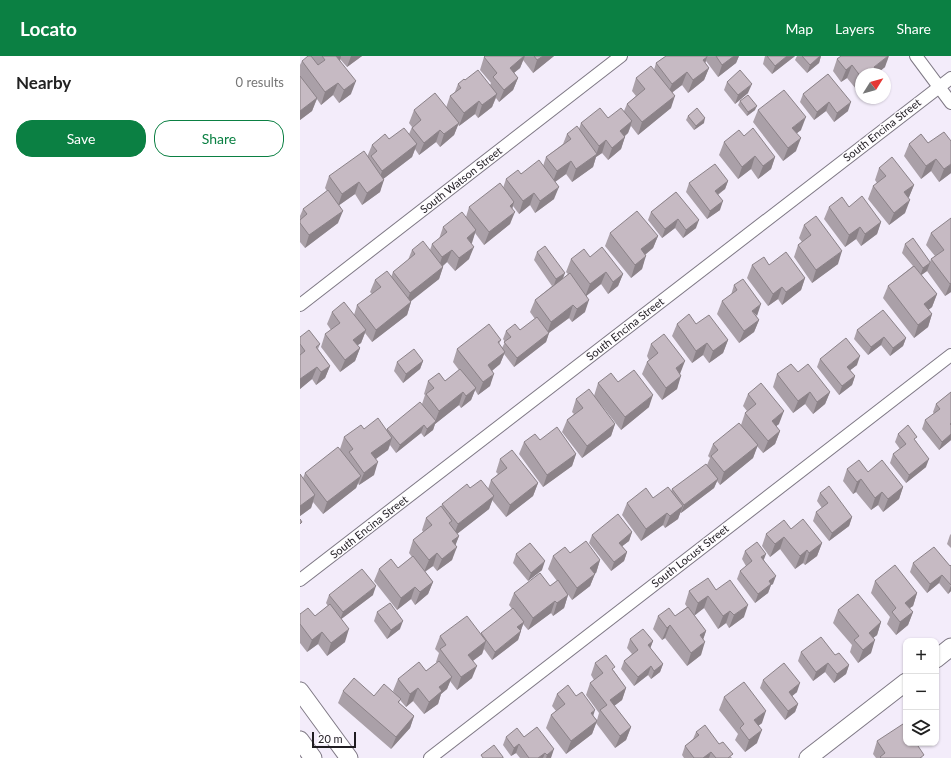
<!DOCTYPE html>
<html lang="en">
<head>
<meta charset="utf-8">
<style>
  :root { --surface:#fff; --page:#f2f2f2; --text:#222; --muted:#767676; --line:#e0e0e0; --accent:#0b8043 }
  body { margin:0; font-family:Lato,sans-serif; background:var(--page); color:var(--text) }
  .controls { position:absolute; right:12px; bottom:12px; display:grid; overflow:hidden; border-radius:8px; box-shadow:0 1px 3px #0004 }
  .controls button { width:36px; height:36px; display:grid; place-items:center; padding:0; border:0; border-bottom:1px solid var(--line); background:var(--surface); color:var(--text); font:20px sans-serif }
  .compass { position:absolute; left:555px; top:12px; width:36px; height:36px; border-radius:50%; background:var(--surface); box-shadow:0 1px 3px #0004; rotate:53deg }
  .scale { position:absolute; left:12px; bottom:10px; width:44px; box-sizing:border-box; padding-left:4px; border:2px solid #1f1c21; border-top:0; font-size:11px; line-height:14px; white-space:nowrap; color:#1f1c21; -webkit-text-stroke:3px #fefcff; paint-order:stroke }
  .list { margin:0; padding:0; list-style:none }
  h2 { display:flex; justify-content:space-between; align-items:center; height:52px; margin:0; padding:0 16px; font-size:17px }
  h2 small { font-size:13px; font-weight:400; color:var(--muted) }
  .actions { display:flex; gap:8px; padding:12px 16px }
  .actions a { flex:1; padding:9px 0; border:1px solid var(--accent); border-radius:16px; text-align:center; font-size:14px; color:var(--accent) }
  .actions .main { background:var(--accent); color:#fff }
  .icon { flex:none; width:22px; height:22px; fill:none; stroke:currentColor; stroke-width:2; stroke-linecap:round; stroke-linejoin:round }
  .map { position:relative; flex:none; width:651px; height:702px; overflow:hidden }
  header { display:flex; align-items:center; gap:24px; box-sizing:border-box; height:56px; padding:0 20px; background:var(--accent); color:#fff }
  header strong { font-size:19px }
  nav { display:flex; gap:22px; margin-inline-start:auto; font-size:14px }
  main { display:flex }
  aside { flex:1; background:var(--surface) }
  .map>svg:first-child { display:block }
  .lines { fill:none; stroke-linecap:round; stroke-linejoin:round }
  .street-casing { stroke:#7f7985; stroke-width:14 }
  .secondary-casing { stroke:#7f7985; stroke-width:19 }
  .street { stroke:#fff; stroke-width:12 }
  .secondary { stroke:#fff; stroke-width:17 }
  .wall { fill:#aaa0a8 }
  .shaded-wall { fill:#8b8288 }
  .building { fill:#c6bac3; stroke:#8b8288 }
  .labels { text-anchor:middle; stroke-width:3; stroke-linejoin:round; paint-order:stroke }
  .street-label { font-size:11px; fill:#1f1c21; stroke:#fefcff }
</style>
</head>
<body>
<header>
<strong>Locato</strong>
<nav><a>Map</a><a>Layers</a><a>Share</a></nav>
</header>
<main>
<aside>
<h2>Nearby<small>0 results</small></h2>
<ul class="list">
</ul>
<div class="actions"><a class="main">Save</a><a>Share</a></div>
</aside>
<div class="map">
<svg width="651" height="702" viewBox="0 0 651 702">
  <rect width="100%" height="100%" fill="#f3ecfa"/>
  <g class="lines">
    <defs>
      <g id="street">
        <path d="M616,0L651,47"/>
        <path d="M0,249L321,0"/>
        <path d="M0,524L651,22"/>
        <path d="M130,702L651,299"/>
      </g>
      <g id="secondary">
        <path d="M636,603L651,591"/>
        <path d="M0,635L49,702"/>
        <path d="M0,684L13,702"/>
        <path d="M508,702L606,626"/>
      </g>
    </defs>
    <!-- street casing -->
    <use href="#street" class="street-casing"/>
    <!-- secondary casing -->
    <use href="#secondary" class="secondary-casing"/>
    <!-- street -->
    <use href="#street" class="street"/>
    <!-- secondary -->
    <use href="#secondary" class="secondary"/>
  </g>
  <!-- wall -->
  <g class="wall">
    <path d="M12,0H62L47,11L40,3V4L51,38L39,47L33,39L21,49L17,43L12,55L0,64V9L2,5L12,1Z"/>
    <path d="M185,0H254L233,17L223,4L220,12L214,17L218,22L213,34L199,46L196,42L192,51L178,62L175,58L159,70L158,68L154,79L140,91L136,86L119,99L115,93L112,101L83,123L80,136L62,149L55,138L39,149L38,167L5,192L0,186V160L3,153L27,135L25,132L29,120L67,101L72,89L89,83L109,78L112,71L109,67L114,54L146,52L150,40L154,38L158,28L165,24L190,29L191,27L180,14L184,1Z"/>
    <path d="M366,0H439L436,7L418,21L406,5L405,7L409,12L404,24L388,37L382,29L373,36L371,52L338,79L331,70L328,77L325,80L321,93L308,104L302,97L296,101L293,111L272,126L266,118L255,126L254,143L235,157L230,149L219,158L213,150L210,168L184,189L175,177L171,187L169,203L155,215L147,206L143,210V211L139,223L110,245L111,246L107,259L72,286L65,277L61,287L57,289L60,292L55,305L40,316L21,291L25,278L31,274L27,268L32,256L54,259L57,249L72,238L70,236L75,224L91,221L93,216L108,204L112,194H130L132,188L139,183L143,171L166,161L169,151L203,132L206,123L243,110L246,101L263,88L267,78L279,73L281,67L308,62L324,55L327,48L336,40L332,35L336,22L354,14L356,7Z"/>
    <path d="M465,0H495L472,18L463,8Z"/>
    <path d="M497,0H521L519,7L507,17L495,4Z"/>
    <path d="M537,3L585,11L578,17L561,18V39L547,22L541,26L533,15Z"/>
    <path d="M528,18L548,55L534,66L526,55L514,64L500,46L503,38Z"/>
    <path d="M427,26L448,37L435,48L424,34Z"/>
    <path d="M440,45L455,54L447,60L438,49Z"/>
    <path d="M458,54L501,74L497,77L496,95L483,105L453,66Z"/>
    <path d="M388,60L404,67L394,74L386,64Z"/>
    <path d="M621,78L651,117L639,126L631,115L621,123L604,100L609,88Z"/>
    <path d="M444,80L475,101L471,113L458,123L451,113L438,123L419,99L424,86Z"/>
    <path d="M579,112L614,129L609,141L608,142L605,157L589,169L568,143L573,130L577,127L575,124Z"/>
    <path d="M428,125L425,133L418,139L420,154L407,163L386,136L389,127Z"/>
    <path d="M376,136L396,172L383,182L375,172L362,182L348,164L351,156Z"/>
    <path d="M529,151L581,166L577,178L561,190L556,183L545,191L524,163Z"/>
    <path d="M651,163V236L645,240L627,215L621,219L637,238L632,251L628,254L632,258L628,271L614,282L583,242L588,230L613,210L602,197L605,188L630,206L631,203L635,200L626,189L631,177Z"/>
    <path d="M504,169L538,208L512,227L494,201L498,189L502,186L499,182Z"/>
    <path d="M310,177L358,180L353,192L345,199L342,213L331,222L305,190Z"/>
    <path d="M237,196L263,223L268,218L266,216L271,203L290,201L323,218L318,230L308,238L301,228L286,240L285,256L272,266L269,262L249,277L246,286L214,311L204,298L200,308L192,315L190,330L178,339L175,334L171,344L161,352L159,349L135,368L133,374L124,381L121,377L96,397L90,389L88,394L76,403L74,419L59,429L58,427L56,432L23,458L13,446L11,452L0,460V418L3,422L5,417L40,393L44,381L64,373L86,374L87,373L122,348L125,339L124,338L128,325H145L159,314L153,306L157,293L201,284L199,288L202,292L205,286L203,283L206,275L220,274L235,263L230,256L235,244L252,230L234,204Z"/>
    <path d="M452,209H469L505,222L501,234L482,249L478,243L468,250L447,222Z"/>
    <path d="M434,229L459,264L454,276L439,287L417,258L422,245L431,239Z"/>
    <path d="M377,268H396L428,284L423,297L409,307L403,299L392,307L372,280Z"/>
    <path d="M557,274L606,282L603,290L590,300L581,289L568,299L554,283Z"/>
    <path d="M0,281L20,288L18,293L30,310L25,322L16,329L12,323L0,333Z"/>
    <path d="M351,288L380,318L377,333L362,344L342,318L347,306L349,304L347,300Z"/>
    <path d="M520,303L557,309L550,314L555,320L552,329L539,339L517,311Z"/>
    <path d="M123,305L120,313L103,327L94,315L97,306Z"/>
    <path d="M498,316L530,336L525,348L513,358L505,348L493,357L473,331L477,318Z"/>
    <path d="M318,326L349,351L321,374L299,346L315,368L311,380L282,402L262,376L267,364L274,358L272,356L276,343L294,340L298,327Z"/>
    <path d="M651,336V384L639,394L622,373L625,364L634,358L633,356L636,348Z"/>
    <path d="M448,338L479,368L476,370L480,375L475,388L463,397L457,390L453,402L420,429L417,425L414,432L381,457L380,456L378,463L365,472L363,469L341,485L322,459L327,447L353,442L371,436L372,433L407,409L410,402L408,400L413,388L441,369L445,357L447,355L443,350Z"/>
    <path d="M598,378L616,385L626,411L606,427L590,407L593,398L600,393L595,386Z"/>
    <path d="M240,384L276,398L272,410L243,431L219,398L224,386Z"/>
    <path d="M200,403L238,427L233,440L206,461L192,444L189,453L157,478L159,480L155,489L152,504L137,515L133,510L125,516L133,526L128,538L115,549L111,543L97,554L74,525L79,513L98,512L112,501L109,497L113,484L123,476L122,474L126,462L141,451L142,448L170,432L188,433L191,424L198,418L196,416Z"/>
    <path d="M547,413L568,416L603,431L599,443L583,456L578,449L571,454L556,436L553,438L543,425Z"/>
    <path d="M520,437L552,461L549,470L529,485L513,465L516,456L522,452L517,445Z"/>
    <path d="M491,473L522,487L517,500L505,509L503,507L495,513L480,493L470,501L462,490L466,478Z"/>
    <path d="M332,476L329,485L322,490L327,496L324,505L311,515L289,487L292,479Z"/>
    <path d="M651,478V492L647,488L650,479Z"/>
    <path d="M445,495L464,504L473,528L471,529L468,537L455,547L437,523L440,515L446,510L442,503Z"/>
    <path d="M270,497L300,504L296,517H295L290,530L272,544L267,537L268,539L264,552L253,560L251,557L228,574L223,568L218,584L192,604L184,593L182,598L173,605L172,622L157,634L150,625L147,633L141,638L138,648L124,658L113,645L106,651L100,644L99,647L114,660L110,672L91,693L38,647L43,635L74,640L96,639L93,635L98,623L126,615L137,607L136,606L139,597L135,593L140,580L181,578L212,553L209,549L214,537L250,530L257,525L248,513L253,500Z"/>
    <path d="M216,498L242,514L228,525L213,507Z"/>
    <path d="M613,507L650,510L651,535L648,538L639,527L627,537L610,516Z"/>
    <path d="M575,525L617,537L613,550L609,552L613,556L608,569L596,579L587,568L590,561L571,537Z"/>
    <path d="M416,534L444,561L429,572L426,567L418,573L404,552L394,559L406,575L403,583L401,599L387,610L365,582L362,584L353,573L358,560H375L387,551L385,548L389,535Z"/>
    <path d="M29,539H73L41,563L45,586L27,600L18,588L7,596L0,587V558L15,560L28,550L26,547Z"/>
    <path d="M538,554L581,566L577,579L573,582L571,597L558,607L550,596L552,589L533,567Z"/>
    <path d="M77,556L100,573L87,583L74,565Z"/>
    <path d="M330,583L353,585L350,592L363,608L360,616L351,623L348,619L334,630L321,613L324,605L332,598L327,592Z"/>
    <path d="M501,596L535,599L549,609L546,618L534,627L525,616L513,625L498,605Z"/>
    <path d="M295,607L314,615L326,632L322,644L314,650L331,671L326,684L315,692L296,667L292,678L266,698L246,672L251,659L256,655L252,650L257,638L276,640L297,664L299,657L286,639L290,627L294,624L291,619Z"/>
    <path d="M463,624L497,636L492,640L498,648L495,656L485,664L460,632Z"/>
    <path d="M424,641L462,667L458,670L457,687L445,696L435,684L438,678L419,654Z"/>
    <path d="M237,671L251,702H220L216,697L211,700L203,689L206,681H224Z"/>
    <path d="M396,676L419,688L432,702H384L382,699L385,690L393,683Z"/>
    <path d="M577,685L623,702H576L573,698Z"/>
  </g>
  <!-- shaded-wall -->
  <g class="shaded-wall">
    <path d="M35,0H41L40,5Z"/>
    <path d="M51,0H62L47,11Z"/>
    <path d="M224,0H225L220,12L205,24L210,12Z"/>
    <path d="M243,0H254L233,17L237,4Z"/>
    <path d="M434,0H439L436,7L418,21L422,9Z"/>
    <path d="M487,0H495L472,18L475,10Z"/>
    <path d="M520,0H521L519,7L507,17L510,9Z"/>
    <path d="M588,0H589L585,11L576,18L574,11Z"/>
    <path d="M407,1L403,14V4Z"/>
    <path d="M552,9L547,22L541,26L546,14Z"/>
    <path d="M409,12L404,24L388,37L393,24Z"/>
    <path d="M387,16L382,29L367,40L372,28Z"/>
    <path d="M218,22L213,34L199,46L204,34Z"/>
    <path d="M56,25L51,38L39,47L44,34Z"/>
    <path d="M38,27L33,39L21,49L25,36Z"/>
    <path d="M452,28L448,37L435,48L438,39Z"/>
    <path d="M197,38L192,51L178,62L182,49Z"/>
    <path d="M375,40L371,52L338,79L342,66Z"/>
    <path d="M17,42L12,55L0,64V55Z"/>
    <path d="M179,45L175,58L159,70L164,57Z"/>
    <path d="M529,46L526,55L514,64L517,56Z"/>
    <path d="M551,46L548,55L534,66L537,57Z"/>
    <path d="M457,50L455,54L447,60L448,56Z"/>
    <path d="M506,61L501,74L488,84L492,72Z"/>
    <path d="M405,62L404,67L394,74L396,70Z"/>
    <path d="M332,65L328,77L316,87L320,75Z"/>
    <path d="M159,67L154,79L140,91L144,78Z"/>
    <path d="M140,74L136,86L119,99L124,87Z"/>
    <path d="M325,81L321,93L308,104L312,92Z"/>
    <path d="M501,82L496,95L483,105L488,92Z"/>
    <path d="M306,84L302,97L296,101L293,111L272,126L276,113L296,99L299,90Z"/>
    <path d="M117,88L112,101L78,127L82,115Z"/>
    <path d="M455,100L451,113L438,123L442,111Z"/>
    <path d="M475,101L471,113L458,123L463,110Z"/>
    <path d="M636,103L631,115L621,123L626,110Z"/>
    <path d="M271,105L266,118L252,128L257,115Z"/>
    <path d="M651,108V117L639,126L644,113Z"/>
    <path d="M84,124L80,136L62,149L67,137Z"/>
    <path d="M428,125L425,133L411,143L415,135Z"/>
    <path d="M59,126L55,138L38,150L42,138Z"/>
    <path d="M614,129L609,141L599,149L604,136Z"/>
    <path d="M259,131L254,143L235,157L240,145Z"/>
    <path d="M234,137L230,149L219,158L223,145Z"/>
    <path d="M610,144L605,157L589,169L594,157Z"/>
    <path d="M423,145L420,154L407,163L410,155Z"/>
    <path d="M214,146L210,159V150Z"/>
    <path d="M43,155L38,167L5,192L9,179Z"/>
    <path d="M215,156L210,168L184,189L189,176Z"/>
    <path d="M378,163L375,172L362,182L365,173Z"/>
    <path d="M399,164L396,172L383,182L386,174Z"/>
    <path d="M581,166L577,178L561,190L565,178Z"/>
    <path d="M560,171L556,183L545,191L549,179Z"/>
    <path d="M176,174L172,187L162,194L167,182Z"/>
    <path d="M358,180L353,192L336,206L341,193Z"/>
    <path d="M174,191L169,203L155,215L159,202Z"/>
    <path d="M152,194L147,206L138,214L142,201Z"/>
    <path d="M542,195L538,208L512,227L516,214Z"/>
    <path d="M346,200L342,213L331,222L335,209Z"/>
    <path d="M630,207L627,215L620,220L623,212Z"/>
    <path d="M143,211L139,223L105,250L110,237Z"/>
    <path d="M306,216L301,228L285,241L290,228Z"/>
    <path d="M265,217L262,225L253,232L256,223Z"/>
    <path d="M323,218L318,230L308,238L313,226Z"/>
    <path d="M505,222L501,234L482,249L486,236Z"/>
    <path d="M651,227V236L645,240L650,228Z"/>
    <path d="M482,231L478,243L468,250L473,238Z"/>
    <path d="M637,238L632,251L620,261L624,248Z"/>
    <path d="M289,244L285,256L272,266L277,253Z"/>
    <path d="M111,246L107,259L72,286L76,274Z"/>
    <path d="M461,248L457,260L452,255Z"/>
    <path d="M273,249L269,262L247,278L251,266Z"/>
    <path d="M632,258L628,271L614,282L618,269Z"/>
    <path d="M459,264L454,276L439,287L444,275Z"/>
    <path d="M66,274L61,287L48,296L53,284Z"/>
    <path d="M249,277L246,286L214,311L217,302Z"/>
    <path d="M584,281L581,289L568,299L571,291Z"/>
    <path d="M606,282L603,290L590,300L593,292Z"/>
    <path d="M428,284L423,297L409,307L413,295Z"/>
    <path d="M407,287L403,299L392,307L396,295Z"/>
    <path d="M60,292L55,305L40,316L45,304Z"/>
    <path d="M205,296L200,308L183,322L188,309Z"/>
    <path d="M560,300L557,309L544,319L547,311Z"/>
    <path d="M123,305L120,313L103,327L106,318Z"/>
    <path d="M385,305L380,318L371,325L376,312Z"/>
    <path d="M30,310L25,322L16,329L21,316Z"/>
    <path d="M17,311L12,323L0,333V323Z"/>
    <path d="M194,318L190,330L178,339L183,326Z"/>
    <path d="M381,320L377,333L362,344L366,332Z"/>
    <path d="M555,320L552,329L539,339L542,330Z"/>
    <path d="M176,332L171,344L161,352L166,340Z"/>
    <path d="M163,336L159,349L135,368L133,374L124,381L127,373L135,366L139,355Z"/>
    <path d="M510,336L505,348L493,357L498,345Z"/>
    <path d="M530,336L525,348L513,358L517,346Z"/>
    <path d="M353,339L349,351L321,374L325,361Z"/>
    <path d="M484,355L479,368L467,377L472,365Z"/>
    <path d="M315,368L311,380L282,402L287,390Z"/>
    <path d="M124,369L121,377L96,397L100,389Z"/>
    <path d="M480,375L475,388L463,397L468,385Z"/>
    <path d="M651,378V384L639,394L642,386Z"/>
    <path d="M92,382L88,394L67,409L71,397Z"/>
    <path d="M458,389L453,402L420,429L424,416Z"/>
    <path d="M276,398L272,410L243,431L247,419Z"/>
    <path d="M629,403L626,411L606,427L609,419Z"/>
    <path d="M78,406L74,419L59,429L64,417Z"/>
    <path d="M61,420L56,432L23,458L27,446Z"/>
    <path d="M418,423L414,432L381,457L384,449Z"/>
    <path d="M561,423L556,436L553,438L557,426Z"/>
    <path d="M238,427L233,440L206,461L210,449Z"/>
    <path d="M603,431L599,443L583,456L588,443Z"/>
    <path d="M582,436L578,449L571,454L575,442Z"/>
    <path d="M15,439L11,452L0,460V450Z"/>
    <path d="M194,440L189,453L153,481L158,468Z"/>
    <path d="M383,450L378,463L365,472L370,460Z"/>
    <path d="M367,457L363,469L341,485L346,473Z"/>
    <path d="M552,461L549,470L529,485L532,477Z"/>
    <path d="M332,476L329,485L316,495L319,487Z"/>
    <path d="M159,480L154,493L152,485Z"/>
    <path d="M484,481L480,493L470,501L475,488Z"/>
    <path d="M522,487L517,500L505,509L509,497Z"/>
    <path d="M157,491L152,504L137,515L142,503Z"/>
    <path d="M507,494L503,507L495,513L500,500Z"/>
    <path d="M327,496L324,505L311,515L314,506Z"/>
    <path d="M137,497L133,510L124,516L129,504Z"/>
    <path d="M466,498L463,506L461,501Z"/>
    <path d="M300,504L296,517L286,524L290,512Z"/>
    <path d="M245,505L242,514L228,525L231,517Z"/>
    <path d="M295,518L290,530L272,544L277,532Z"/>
    <path d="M642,519L639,527L627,537L630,528Z"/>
    <path d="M476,520L473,528L471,529L468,537L455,547L458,538L469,525Z"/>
    <path d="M133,526L128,538L115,549L120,536Z"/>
    <path d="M651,529V535L648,538Z"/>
    <path d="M76,530L73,539L40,564L43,556Z"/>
    <path d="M115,531L111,543L97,554L101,542Z"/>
    <path d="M617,537L613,550L600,559L605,547Z"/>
    <path d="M268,539L264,552L253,560L257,547Z"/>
    <path d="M408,540L404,552L394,560L398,547Z"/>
    <path d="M255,545L251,557L228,574L233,562Z"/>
    <path d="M448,549L444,561L429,572L434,559Z"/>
    <path d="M430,555L426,567L418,573L423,560Z"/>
    <path d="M613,556L608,569L596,579L600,566Z"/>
    <path d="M103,565L100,573L87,583L91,574Z"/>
    <path d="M224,566L221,574L214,580L217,571Z"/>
    <path d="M581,566L577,579L564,589L569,577Z"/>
    <path d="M370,569L365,582L362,584L367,572Z"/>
    <path d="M49,573L45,586L27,600L31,587Z"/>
    <path d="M221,575L218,584L192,604L195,596Z"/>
    <path d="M406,575L402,587L400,579Z"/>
    <path d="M22,576L18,588L7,596L12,584Z"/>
    <path d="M575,584L571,597L558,607L563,594Z"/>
    <path d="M186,585L182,598L164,611L168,599Z"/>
    <path d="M353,585L350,593L348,589Z"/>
    <path d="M405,586L401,599L387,610L391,597Z"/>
    <path d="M528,607L525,616L513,625L516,616Z"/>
    <path d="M363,608L360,616L351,623L354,615Z"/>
    <path d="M549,609L546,618L534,627L537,618Z"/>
    <path d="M177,610L172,622L157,634L161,621Z"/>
    <path d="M351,610L348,619L334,630L338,621Z"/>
    <path d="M152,621L147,633L141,638L138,648L124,658L129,646L139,631Z"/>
    <path d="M500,627L497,636L486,645L489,636Z"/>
    <path d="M118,632L113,645L106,651L110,638Z"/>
    <path d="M326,632L322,644L306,656L310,644Z"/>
    <path d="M498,648L495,656L485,664L488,655Z"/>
    <path d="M295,654L291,667V657Z"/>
    <path d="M466,655L462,667L450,676L454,664Z"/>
    <path d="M114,660L110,672L91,693L96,681Z"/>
    <path d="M297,665L292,678L266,698L271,685Z"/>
    <path d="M331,671L326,684L315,692L320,680Z"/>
    <path d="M462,674L457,687L445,696L449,684Z"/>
    <path d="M219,688L216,697L211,700L214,692Z"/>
    <path d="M254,693L251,702H246L247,699Z"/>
    <path d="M411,696L409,702H403Z"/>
    <path d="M245,697L243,702H238Z"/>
  </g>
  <!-- building -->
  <g class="building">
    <path d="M8,0H11L18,9L25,4L22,0H36L56,25L44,34L38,27L25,36L2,5Z"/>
    <path d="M185,0H224L210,12L218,22L204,34L193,21L197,17L184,1Z"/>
    <path d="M234,0H243L237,4Z"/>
    <path d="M366,0H407V1L403,4L409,12L393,24L387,16L372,28L356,7Z"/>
    <path d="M416,0H434L422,9Z"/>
    <path d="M467,0H487L475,10Z"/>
    <path d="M502,0H520L510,9Z"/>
    <path d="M541,0H588L574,11L579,18H561V21L552,9L546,14L537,3Z"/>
    <path d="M351,10L375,40L342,66L327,48L345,33L336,22Z"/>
    <path d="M178,14L197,38L182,49L179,45L164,57L150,40L161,32L158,28L164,23L165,24Z"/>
    <path d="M440,14L452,28L438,39L427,26Z"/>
    <path d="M528,18L551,46L537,57L529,46L517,56L503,38Z"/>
    <path d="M0,20L17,42L0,55Z"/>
    <path d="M484,34L506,61L492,72L501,82L488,92L458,54Z"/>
    <path d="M135,37L159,67L144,78L140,74L124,87L112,72L121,64L114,54Z"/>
    <path d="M448,39L457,50L448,56L440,45Z"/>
    <path d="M300,52L308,62L321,52L332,65L320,75L325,81L312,92L306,84L299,90L281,67Z"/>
    <path d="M397,52L405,62L396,70L388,60Z"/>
    <path d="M277,70L297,98L276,113L271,105L257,115L246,101L271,83L267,78Z"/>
    <path d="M104,72L117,88L82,115L71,100L77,95L72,89L85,78L89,83Z"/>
    <path d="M453,72L475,101L463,110L455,100L442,111L424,86L439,74L444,80Z"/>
    <path d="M644,76L651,85V108L644,113L636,103L626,110L609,88L621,78L628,87Z"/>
    <path d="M64,95L84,124L67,137L59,126L42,138L29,120Z"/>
    <path d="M592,101L614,129L604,136L610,144L594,157L573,130L586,120L579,112Z"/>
    <path d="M239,104L259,131L240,145L234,137L223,145L206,123L218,114L221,118Z"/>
    <path d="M415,108L428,125L415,135L423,145L410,155L389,127Z"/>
    <path d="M200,127L214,146L210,150L215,156L189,176L169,151Z"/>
    <path d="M28,134L43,155L9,179L0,167V164L7,158L3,153Z"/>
    <path d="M376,136L399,164L386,174L378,163L365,173L351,156Z"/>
    <path d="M562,140L581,166L565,178L560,171L549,179L529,151L542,141L549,151Z"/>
    <path d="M337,155L358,180L341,193L346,200L335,209L310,177Z"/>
    <path d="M162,156L176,174L167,182L174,191L159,202L152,194L142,201L132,188L147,176L143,171Z"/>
    <path d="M516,160L542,195L516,214L498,189L511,179L504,169Z"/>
    <path d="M651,162V227L650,228L631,203L644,194L631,177Z"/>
    <path d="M613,182L630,206V207L623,212L605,188Z"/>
    <path d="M123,185L143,211L110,237L93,216L115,198L112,194Z"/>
    <path d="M245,190L265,217L256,223L237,196Z"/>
    <path d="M302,191L323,218L313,226L306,216L290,228L271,203L284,193L290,201Z"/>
    <path d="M486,196L505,222L486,236L482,231L473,238L452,209L464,201L469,209Z"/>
    <path d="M614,210L637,238L624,248L632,258L618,269L588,230Z"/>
    <path d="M87,215L111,246L76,274L57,249L81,231L75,224Z"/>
    <path d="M270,217L289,244L277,253L273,249L251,266L235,244Z"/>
    <path d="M443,223L461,248L452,255L459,264L444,275L422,245L437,234L434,229Z"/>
    <path d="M44,246L66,274L53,284L60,292L45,304L25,278L40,267L32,256Z"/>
    <path d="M583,254L606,282L593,292L584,281L571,291L557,274Z"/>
    <path d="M389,258L396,268L409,259L428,284L413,295L407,287L396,295L377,268Z"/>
    <path d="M237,261L249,277L217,302L204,286L211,281L206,275L215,268L220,274Z"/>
    <path d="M189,268L201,284L198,286L205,296L188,309L194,318L183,326L157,293Z"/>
    <path d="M9,274L20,288L16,291L30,310L21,316L17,311L0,323V299L5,295L0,288V281Z"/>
    <path d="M364,278L385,305L376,312L381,320L366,332L347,306L358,297L351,288Z"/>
    <path d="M546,282L560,300L547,311L555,320L542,330L520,303Z"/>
    <path d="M114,293L123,305L106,318L97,306Z"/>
    <path d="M491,308L498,316L508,308L530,336L517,346L510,336L498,345L477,318Z"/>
    <path d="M160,313L176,332L166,340L163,336L139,355L126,338L134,332L128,325L139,317L145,325Z"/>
    <path d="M334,314L353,339L325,361L298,327L311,317L318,326Z"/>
    <path d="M461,327L484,355L472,365L480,375L468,385L445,357L456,348L448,338Z"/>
    <path d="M289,333L315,368L287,390L267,364L283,352L276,343Z"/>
    <path d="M651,336V367L650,368L651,369V378L642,386L625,364L640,353L636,348Z"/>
    <path d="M120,346L136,365L127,373L124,369L100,389L87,373Z"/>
    <path d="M78,362L92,382L71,397L78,406L64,417L49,396L53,393L44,381L61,369L64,373Z"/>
    <path d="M439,367L458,389L424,416L411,400L418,394L413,388Z"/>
    <path d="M608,369L617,381L614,383L629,403L609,419L593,398L606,388L598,378Z"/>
    <path d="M257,371L276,398L247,419L224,386L235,378L240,384Z"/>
    <path d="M38,391L61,420L27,446L5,417Z"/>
    <path d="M212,394L238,427L210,449L191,424L207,412L200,403Z"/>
    <path d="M559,404L568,416L582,404L603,431L588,443L582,436L575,442L561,423L557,426L547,413Z"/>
    <path d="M406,408L418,423L384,449L372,433Z"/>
    <path d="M0,418L15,439L0,450Z"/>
    <path d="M181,424L194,440L158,468L142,448L167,428L170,432Z"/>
    <path d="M529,430L552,461L532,477L516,456L528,447L520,437Z"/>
    <path d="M368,431L383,450L370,460L367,457L346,473L327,447L346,432L353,442Z"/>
    <path d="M141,450L152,465L149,467L159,480L152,485L157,491L142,503L137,497L129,504L113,484L132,469L126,462Z"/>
    <path d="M318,458L332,476L319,487L327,496L314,506L292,479Z"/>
    <path d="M0,463L2,466L0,468Z"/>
    <path d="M503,463L522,487L509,497L507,494L500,500L484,481L475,488L466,478L484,464L491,473Z"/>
    <path d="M286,485L300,504L290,512L295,518L277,532L253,500L265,491L270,497Z"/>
    <path d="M457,486L466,498L461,501L476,520L469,525L471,528L458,538L440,515L452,505L445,495Z"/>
    <path d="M230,487L245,505L231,517L216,498Z"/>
    <path d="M634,491L650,510L651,509V529L642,519L630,528L613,507Z"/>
    <path d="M113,500L133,526L120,536L115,531L101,542L79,513L91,503L98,512Z"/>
    <path d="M595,509L617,537L605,547L613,556L600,566L592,556L596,552L575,525Z"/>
    <path d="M62,513L76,530L43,556L29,539Z"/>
    <path d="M240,517L250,530L258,524L268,539L257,547L255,545L233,562L214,537Z"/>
    <path d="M408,522L416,534L430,524L448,549L434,559L430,555L423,560L408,540L398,547L389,535Z"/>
    <path d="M558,538L581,566L569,577L575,584L563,594L554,584L559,580L538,554Z"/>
    <path d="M90,547L103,565L91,574L77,556Z"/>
    <path d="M30,548L49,573L31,587L22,576L12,584L0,568V558L8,552L15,560Z"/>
    <path d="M388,551L406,575L400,579L405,586L391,597L370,569L367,572L358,560L369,552L375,560Z"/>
    <path d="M213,552L224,566L217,571L221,575L195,596L181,577Z"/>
    <path d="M167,560L186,585L168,599L177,610L161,621L140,593L146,589L140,580Z"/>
    <path d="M343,573L353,585L348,589L363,608L354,615L351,610L338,621L324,605L338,594L330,583Z"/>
    <path d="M521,581L535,599L539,597L549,609L537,618L528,607L516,616L501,596Z"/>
    <path d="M306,599L315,611L312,613L326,632L310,644L331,671L320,680L300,654L307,649L290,627L303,617L295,607Z"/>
    <path d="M139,605L152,621L139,631L142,635L129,646L118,632L110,638L98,623L119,606L126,615Z"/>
    <path d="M484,607L500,627L489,636L498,648L488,655L463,624Z"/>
    <path d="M54,622L74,640L84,628L101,643L98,646L114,660L96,681L43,635Z"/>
    <path d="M444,626L466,655L454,664L462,674L449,684L440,672L444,668L424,641Z"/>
    <path d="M268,629L276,640L282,636L295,654L291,657L297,665L271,685L251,659L265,648L257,638Z"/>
    <path d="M603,668L606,672V687H616L624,699L620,702H581L580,701L585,697L577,685Z"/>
    <path d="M405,669L419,688L423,686L433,698L428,702H416L411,696L403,702H394L385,690L399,679L396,676Z"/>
    <path d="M237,671L254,693L247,699L245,697L238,702H229L219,688L214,692L206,681L217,672L224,681Z"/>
    <path d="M194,689L203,701V702H183L181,699Z"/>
  </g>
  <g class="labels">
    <!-- street labels -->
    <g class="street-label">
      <text transform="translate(582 74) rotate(-38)" y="4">South Encina Street</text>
      <text transform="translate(161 124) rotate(-38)" y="4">South Watson Street</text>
      <text transform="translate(325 273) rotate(-38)" y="4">South Encina Street</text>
      <text transform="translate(69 471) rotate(-38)" y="4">South Encina Street</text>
      <text transform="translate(390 500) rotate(-38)" y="4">South Locust Street</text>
    </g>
  </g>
</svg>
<div class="controls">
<button>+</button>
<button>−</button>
<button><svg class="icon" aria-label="layers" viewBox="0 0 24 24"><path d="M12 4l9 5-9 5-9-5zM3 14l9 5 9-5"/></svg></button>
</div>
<svg class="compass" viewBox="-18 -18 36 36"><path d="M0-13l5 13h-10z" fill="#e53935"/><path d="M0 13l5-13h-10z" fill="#767676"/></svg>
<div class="scale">20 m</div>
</div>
</main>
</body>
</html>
